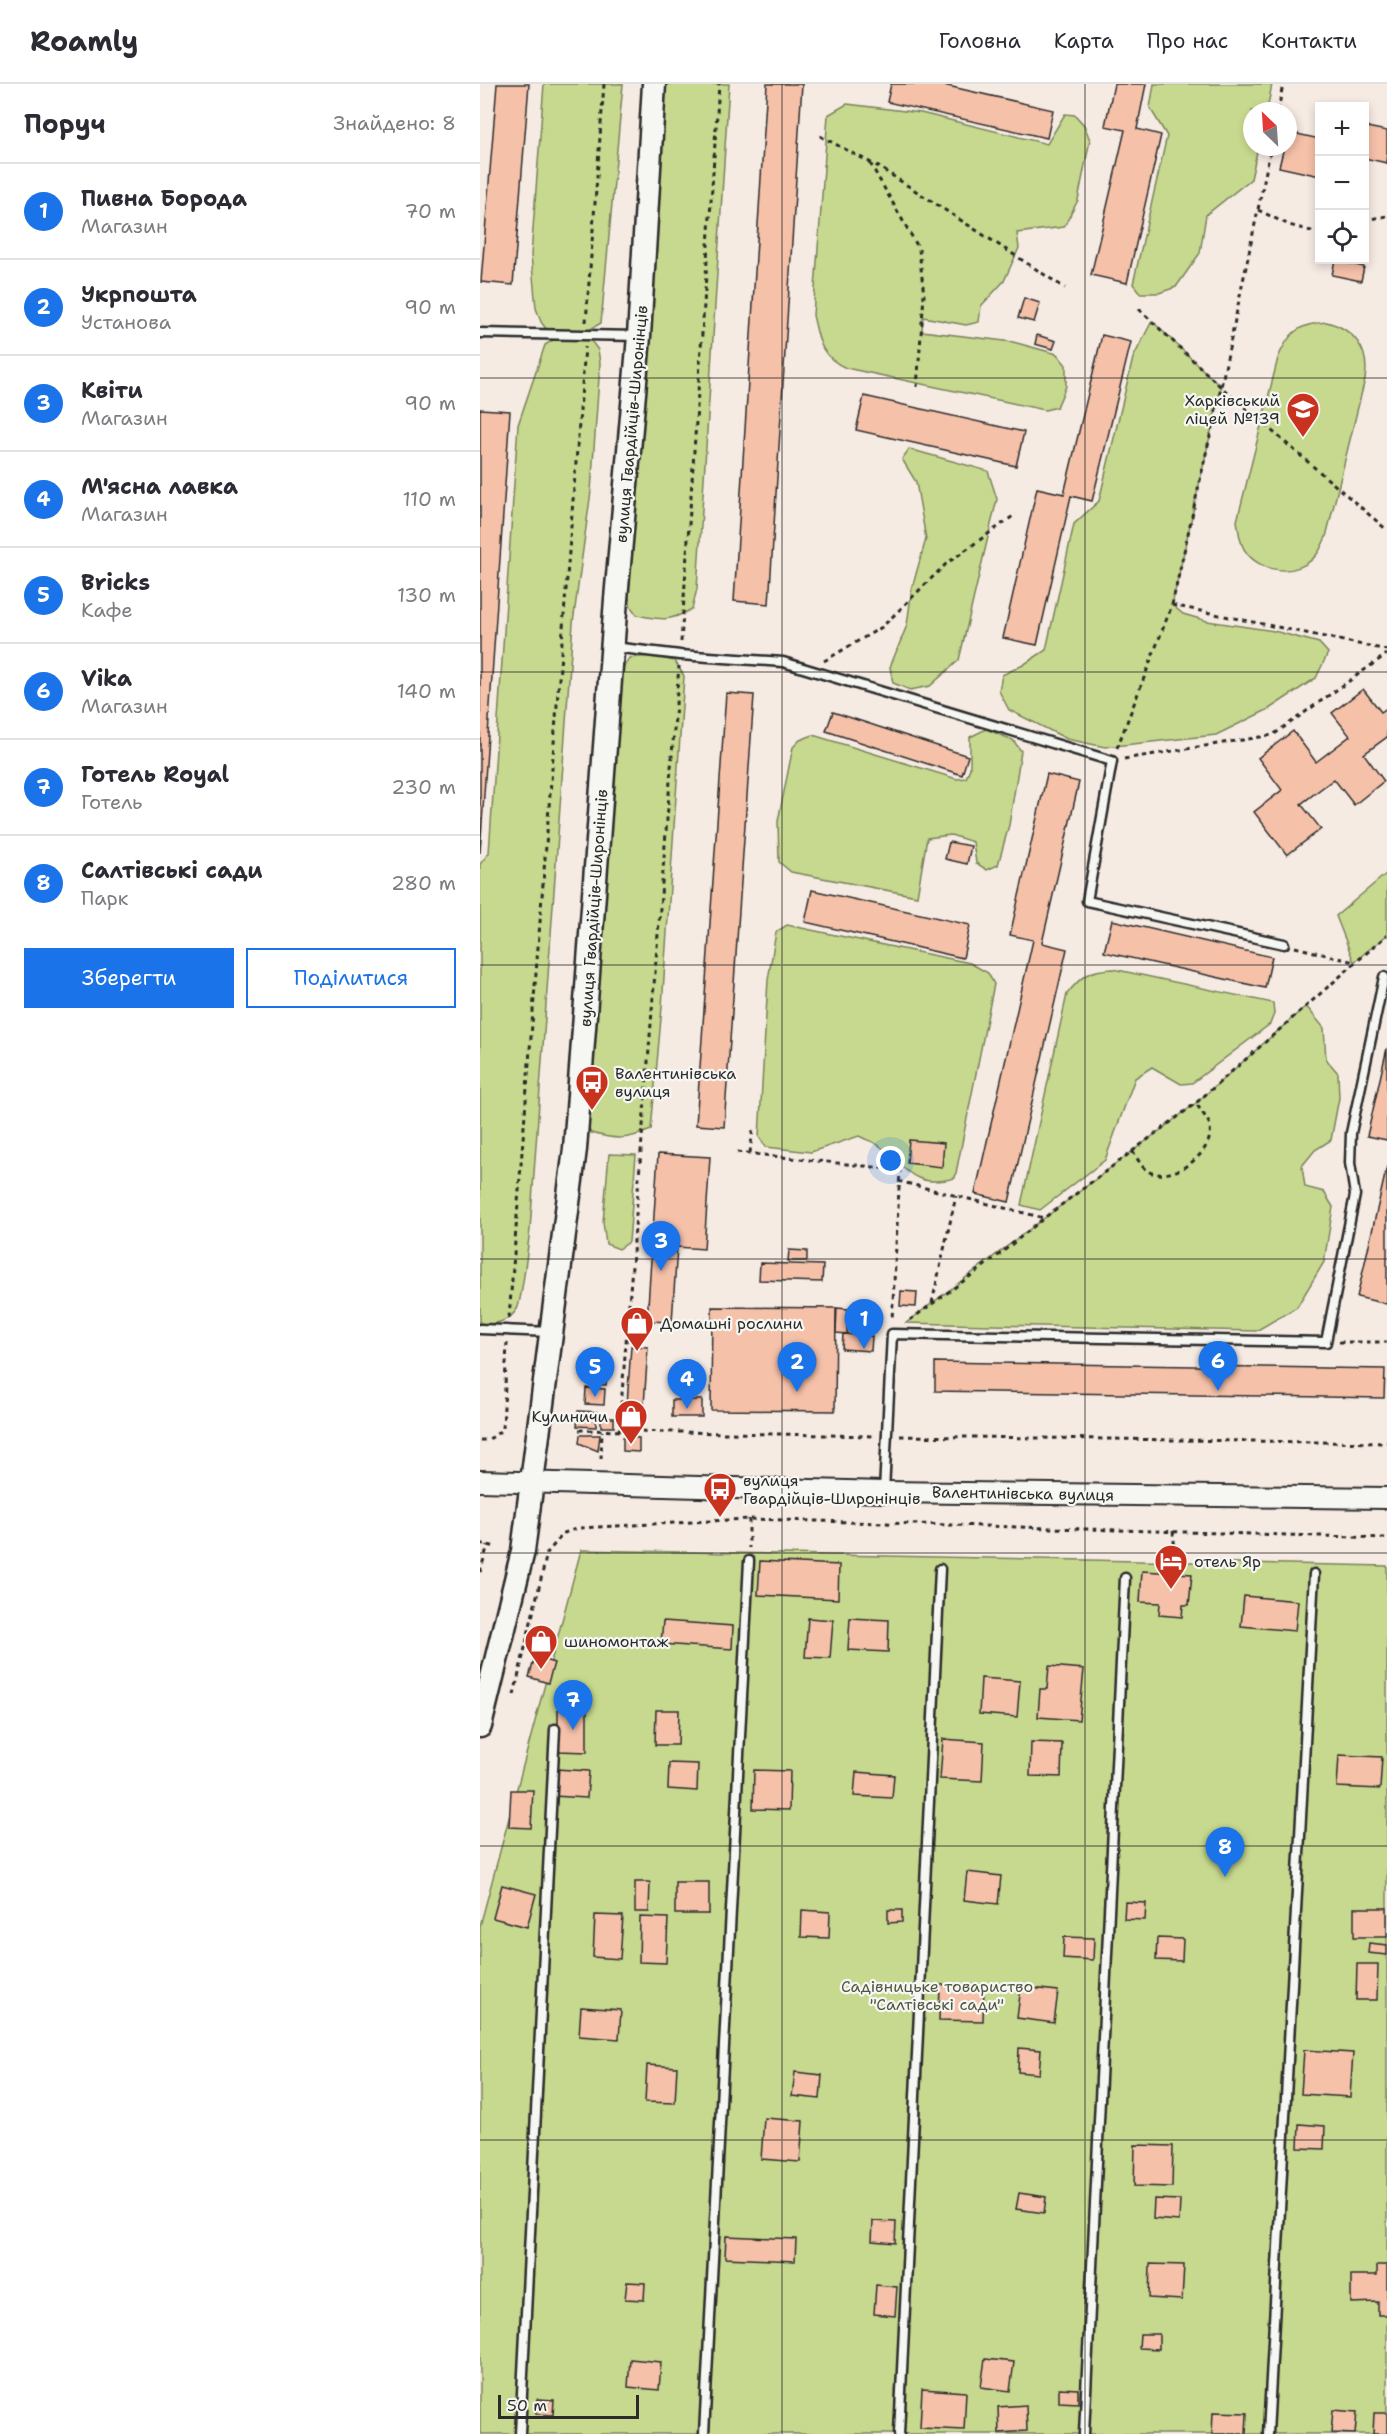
<!DOCTYPE html>
<html lang="uk">
<head>
<meta charset="utf-8">
<style>
  :root { --surface:#fff; --page:#f2f2f3; --text:#2b2b33; --muted:#7c7c81; --line:#e1e1e2; --accent:#1a73e8 }
  body { margin:0; font-family:"Shantell Sans",sans-serif; background:var(--page); color:var(--text) }
  .controls { position:absolute; right:18px; top:18px; display:grid; overflow:hidden; border-radius:0px; box-shadow:0 3px 9px #0003 }
  .controls button { width:54px; height:54px; display:grid; place-items:center; padding:0; border:0; border-bottom:2px solid var(--line); background:var(--surface); color:var(--text); font:30px sans-serif }
  .compass { position:absolute; left:763px; top:18px; width:54px; height:54px; border-radius:50%; background:var(--surface); box-shadow:0 3px 9px #0003; rotate:335deg }
  .scale { position:absolute; left:18px; bottom:15px; width:141px; box-sizing:border-box; padding-left:6px; border:3px solid #2b2b2b; border-top:0; font-size:16px; line-height:21px; white-space:nowrap; color:#2b2b2b; -webkit-text-stroke:4px #f6f6f2; paint-order:stroke }
  .you { position:absolute; left:411px; top:1077px; width:21px; height:21px; margin:-15px; border:4px solid #fff; border-radius:50%; background:#1a73e8; box-shadow:0 0 0 9px #1a73e833 }
  .badge { display:grid; place-items:center; width:39px; height:39px; border-radius:50%; background:var(--accent); color:#fff; font-size:20px; font-weight:700 }
  .pin { position:absolute; translate:-50% -50px; filter:drop-shadow(0 2px 3px #0008) }
  .pin::after { content:''; position:absolute; top:32px; width:21px; height:18px; background:inherit; clip-path:polygon(0 0,100% 0,50% 100%) }
  .list { margin:0; padding:0; list-style:none }
  h2 { display:flex; justify-content:space-between; align-items:center; height:78px; margin:0; padding:0 24px; font-size:26px }
  h2 small { font-size:20px; font-weight:400; color:var(--muted) }
  .list li { display:grid; grid-template-columns:39px 1fr auto; gap:18px; align-items:center; box-sizing:border-box; height:96px; padding:0 24px; border-top:2px solid var(--line) }
  .list b { display:block; font-size:22px; white-space:nowrap }
  .list p { margin:0; font-size:20px; white-space:nowrap; color:var(--muted) }
  .list em { font-size:20px; font-style:normal; color:var(--muted) }
  .actions { display:flex; gap:12px; padding:18px 24px }
  .actions a { flex:1; padding:14px 0; border:2px solid var(--accent); border-radius:0px; text-align:center; font-size:21px; color:var(--accent) }
  .actions .main { background:var(--accent); color:#fff }
  .icon { flex:none; width:33px; height:33px; fill:none; stroke:currentColor; stroke-width:2; stroke-linecap:round; stroke-linejoin:round }
  .map { position:relative; flex:none; width:907px; height:2350px; overflow:hidden }
  header { display:flex; align-items:center; gap:36px; box-sizing:border-box; height:84px; padding:0 30px; background:var(--surface); border-bottom:2px solid var(--line) }
  header strong { font-size:28px }
  nav { display:flex; gap:33px; margin-inline-start:auto; font-size:21px }
  main { display:flex }
  aside { flex:1; background:var(--surface) }
  .map>svg:first-child { display:block }
  .green { fill:#c7d98e; stroke:#79825c; stroke-width:1.5 }
  .building { fill:#f6c1a9; stroke:#2b2b2b; stroke-width:1.5 }
  .lines { fill:none; stroke-linecap:round; stroke-linejoin:round }
  .service-casing { stroke:#2b2b2b; stroke-width:13 }
  .tertiary-casing { stroke:#2b2b2b; stroke-width:24 }
  .secondary-casing { stroke:#2b2b2b; stroke-width:27 }
  .path { stroke:#2b2b2b; stroke-width:3; stroke-dasharray:4.5 4.5; stroke-linecap:butt }
  .service { stroke:#f6f6f2; stroke-width:8 }
  .tertiary { stroke:#f6f6f2; stroke-width:20 }
  .secondary { stroke:#f6f6f2; stroke-width:22 }
  .grid { fill:none; stroke:#2b2b2b; stroke-width:1.5; stroke-opacity:0.55 }
  .labels { text-anchor:middle; stroke-width:4.5; stroke-linejoin:round; paint-order:stroke }
  .poi-label { font-size:16px; fill:#2b2b2b; stroke:#f6f6f2; text-anchor:start }
  .street-label { font-size:16px; fill:#2b2b2b; stroke:#f6f6f2 }
  .park-label { font-size:16px; fill:#525644; stroke:#f6f6f2 }
</style>
</head>
<body>
<header>
<strong>Roamly</strong>
<nav><a>Головна</a><a>Карта</a><a>Про нас</a><a>Контакти</a></nav>
</header>
<main>
<aside>
<h2>Поруч<small>Знайдено: 8</small></h2>
<ul class="list">
<li><span class="badge">1</span><div><b>Пивна Борода</b><p>Магазин</p></div><em>70 m</em></li>
<li><span class="badge">2</span><div><b>Укрпошта</b><p>Установа</p></div><em>90 m</em></li>
<li><span class="badge">3</span><div><b>Квіти</b><p>Магазин</p></div><em>90 m</em></li>
<li><span class="badge">4</span><div><b>М'ясна лавка</b><p>Магазин</p></div><em>110 m</em></li>
<li><span class="badge">5</span><div><b>Bricks</b><p>Кафе</p></div><em>130 m</em></li>
<li><span class="badge">6</span><div><b>Vika</b><p>Магазин</p></div><em>140 m</em></li>
<li><span class="badge">7</span><div><b>Готель Royal</b><p>Готель</p></div><em>230 m</em></li>
<li><span class="badge">8</span><div><b>Салтівські сади</b><p>Парк</p></div><em>280 m</em></li>
</ul>
<div class="actions"><a class="main">Зберегти</a><a>Поділитися</a></div>
</aside>
<div class="map">
<svg width="907" height="2350" viewBox="0 0 907 2350">
  <rect width="100%" height="100%" fill="#f6ebe3"/>
  <filter id="ink" filterUnits="userSpaceOnUse"><feTurbulence type="fractalNoise" baseFrequency=".0167" numOctaves="2"/><feDisplacementMap in="SourceGraphic" scale="12" xChannelSelector="R" yChannelSelector="G"/><feConvolveMatrix kernelMatrix="1 2 1 2 8 2 1 2 1" color-interpolation-filters="sRGB"/></filter>
  <g filter="url(#ink)">
    <!-- green -->
    <g class="green">
      <path d="M64,0H143L121,239L109,246H67L61,238L56,224L51,171Z"/>
      <path d="M178,0H249L217,505L212,525C189,538 182,536 157,531L151,523L146,502Z"/>
      <path d="M674,0H792L787,27H772V63H778L771,95L726,131L720,169L696,203L679,209H660L653,200L687,52L670,24Z"/>
      <path d="M367,20L441,29L567,60L585,30L595,31L604,41L610,56L598,116L584,143L537,149L539,164L524,197L501,222L499,238L486,241L443,233L442,247L533,258L577,270L586,281V302L577,323L565,326L366,284C340,272 339,257 333,231L348,31Z"/>
      <path d="M672,237L741,303L692,521L703,530L727,537L794,547L839,559L848,569L836,594L789,625L736,651L625,663L587,655L529,626L519,607L522,591L543,581L566,566L594,440L619,417L653,274Z"/>
      <path d="M847,238C874,245 890,266 885,295L846,453C843,459 841,465 837,470C819,494 779,490 764,465C759,456 759,447 757,437L798,274C809,248 818,240 847,238Z"/>
      <path d="M87,253L109,254L118,266L120,279L111,407L93,539L50,1146C48,1159 42,1217 37,1225C28,1239 15,1240 0,1240V780L9,769L38,341L65,261L73,256Z"/>
      <path d="M429,365L508,387L517,415L479,576L450,602L430,606L413,599L410,583L427,541L432,504L446,455L436,398L422,375Z"/>
      <path d="M172,572L195,577L204,592L182,923L171,1046C146,1056 137,1056 111,1049L103,1037L141,587L149,574Z"/>
      <path d="M506,645L533,656L541,667L529,741L518,781L507,786L496,779L493,758L471,751L447,754L437,812L311,788L299,778L298,737L313,663L320,656L333,651L477,695L486,694L490,684V653Z"/>
      <path d="M907,789V851L874,878L856,832Z"/>
      <path d="M307,841L490,879L508,889L514,900L475,1094C434,1105 427,1085 401,1063C395,1058 386,1056 379,1052L331,1068L286,1063L279,1053L288,896L296,848Z"/>
      <path d="M633,885L793,919L794,930L790,940L712,999L701,1000L672,983L655,994L625,1076L560,1126L541,1121L587,910C602,891 609,886 633,885Z"/>
      <path d="M826,922L844,944L846,975L858,989L859,1014L851,1056L835,1066L822,1082L825,1103L844,1108L853,1123L844,1178L817,1223L776,1247L426,1239L716,1019Z"/>
      <path d="M129,1070L156,1071L149,1158L139,1165L126,1160L123,1138Z"/>
      <path d="M101,1466L907,1482V2350H0V1842Z"/>
    </g>
    <!-- building -->
    <g class="building">
      <path d="M17,0H49L33,201L1,198Z"/>
      <path d="M287,0H322L289,520L254,517Z"/>
      <path d="M411,0H459L573,26L567,54L407,18Z"/>
      <path d="M634,0H666L657,45L681,51L647,199L611,191L645,46L625,42Z"/>
      <path d="M887,43L907,47V79L884,74V56Z"/>
      <path d="M808,48L840,55V92L799,83L804,63H808Z"/>
      <path d="M855,176L884,183L881,197L852,191Z"/>
      <path d="M544,214L560,219L554,238L538,234Z"/>
      <path d="M557,251L576,257L573,265L555,260Z"/>
      <path d="M622,251L651,258L612,417L591,412L557,561L523,554L557,404L584,410Z"/>
      <path d="M384,312L544,348L536,382L376,346Z"/>
      <path d="M0,325L30,327L0,769Z"/>
      <path d="M883,605L901,628L907,624V653L884,670L904,697L874,721L854,695L821,720L841,745L807,771L774,728L802,706L778,674L813,647L836,678L870,652L852,629Z"/>
      <path d="M246,609L274,611L244,1043L216,1041Z"/>
      <path d="M353,628L488,672L482,691L346,647Z"/>
      <path d="M567,690L599,698L562,859L587,865L529,1118L495,1110L553,856L530,851Z"/>
      <path d="M469,758L491,762L487,780L465,775Z"/>
      <path d="M332,806L490,841L483,874L325,838Z"/>
      <path d="M632,836L792,873L785,904L624,868Z"/>
      <path d="M907,964V1056L887,1052Z"/>
      <path d="M429,1056L464,1059L462,1083L427,1079Z"/>
      <path d="M178,1070L230,1073L224,1165L197,1163L192,1238L167,1237Z"/>
      <path d="M907,1082V1220L877,1213Z"/>
      <path d="M309,1166L327,1167V1177H308Z"/>
      <path d="M280,1179L343,1181L342,1198L279,1196Z"/>
      <path d="M421,1207L437,1208L436,1223L420,1222Z"/>
      <path d="M232,1223L356,1224L355,1327L231,1326Z"/>
      <path d="M357,1224L368,1225L367,1250L356,1249Z"/>
      <path d="M363,1250L392,1252L391,1267L362,1265Z"/>
      <path d="M151,1262L168,1263L163,1336L146,1335Z"/>
      <path d="M117,1270L129,1271L126,1301L114,1300Z"/>
      <path d="M455,1278L905,1285L904,1314L455,1307Z"/>
      <path d="M106,1304L125,1305L124,1321L105,1320Z"/>
      <rect x="192" y="1316" width="30" height="17"/>
      <path d="M98,1327L117,1328L116,1343L97,1342Z"/>
      <rect x="121" y="1334" width="13" height="9"/>
      <path d="M100,1351H120L118,1367L99,1359Z"/>
      <path d="M143,1353L159,1354V1368L143,1367Z"/>
      <path d="M280,1477L359,1481L358,1515L278,1511Z"/>
      <path d="M662,1487L712,1490L709,1521H703L702,1533L679,1531L680,1519L660,1518Z"/>
      <path d="M764,1512L818,1517L815,1547L761,1542Z"/>
      <path d="M328,1534L353,1536L350,1574L325,1573Z"/>
      <path d="M370,1534L409,1536L408,1568L368,1566Z"/>
      <path d="M183,1537L253,1542L252,1565L181,1560Z"/>
      <path d="M55,1573L74,1579L68,1599L49,1593Z"/>
      <path d="M569,1582L604,1585L599,1636L558,1633L560,1605H567Z"/>
      <path d="M501,1594L540,1597L537,1633L499,1630Z"/>
      <path d="M78,1625H107V1668L78,1667Z"/>
      <path d="M176,1626H199L198,1661H175Z"/>
      <path d="M463,1655L504,1658L502,1697L460,1695Z"/>
      <path d="M551,1658L582,1659L581,1693L550,1692Z"/>
      <path d="M859,1671L902,1673L900,1705L857,1703Z"/>
      <path d="M189,1679L218,1680L217,1707L188,1705Z"/>
      <path d="M75,1685L109,1687L107,1714L73,1712Z"/>
      <path d="M274,1686L310,1687L309,1726L273,1725Z"/>
      <path d="M376,1688L414,1691L412,1714L374,1712Z"/>
      <path d="M31,1706H53L51,1744L29,1743Z"/>
      <path d="M487,1788L521,1792L518,1820L484,1816Z"/>
      <path d="M155,1798H170L169,1828H155Z"/>
      <rect x="195" y="1798" width="34" height="32"/>
      <path d="M22,1801L56,1810L47,1843L13,1834Z"/>
      <path d="M645,1818L666,1819L665,1836L644,1835Z"/>
      <rect x="874" y="1824" width="33" height="29"/>
      <path d="M322,1826L350,1828L349,1854L321,1853Z"/>
      <path d="M408,1826H422V1838L408,1839Z"/>
      <path d="M115,1831L143,1832L140,1875L113,1873Z"/>
      <path d="M160,1833L188,1834L186,1879L159,1878Z"/>
      <path d="M584,1853L614,1854L613,1876L583,1874Z"/>
      <path d="M677,1854L703,1855L702,1877L676,1876Z"/>
      <path d="M889,1859L907,1861V1871L888,1869Z"/>
      <path d="M877,1880H898L897,1916H876Z"/>
      <path d="M460,1901H504L503,1937L459,1936Z"/>
      <path d="M541,1903L578,1907L574,1939L537,1934Z"/>
      <path d="M101,1923L141,1926L139,1955L99,1952Z"/>
      <path d="M539,1964L561,1966L559,1990L538,1988Z"/>
      <path d="M824,1966L873,1969L870,2013L821,2010Z"/>
      <path d="M167,1981L197,1983L195,2019L165,2018Z"/>
      <path d="M315,1988L342,1991L340,2015L312,2012Z"/>
      <path d="M284,2034L323,2037L320,2078L281,2075Z"/>
      <path d="M819,2040L845,2042L844,2065L818,2064Z"/>
      <path d="M655,2061L693,2062L692,2103L654,2102Z"/>
      <path d="M539,2109L566,2113L564,2129L536,2125Z"/>
      <path d="M674,2115L700,2116L699,2137L673,2135Z"/>
      <path d="M393,2137L416,2138L415,2159L392,2157Z"/>
      <path d="M246,2152L316,2155L315,2177L245,2174Z"/>
      <path d="M670,2180L704,2181L702,2216L669,2214Z"/>
      <path d="M897,2181H907V2231H898V2218L871,2219V2191H897Z"/>
      <path d="M147,2198L165,2199L164,2216L145,2215Z"/>
      <path d="M396,2201L417,2203L415,2232L394,2230Z"/>
      <path d="M660,2250H679V2265L659,2264Z"/>
      <path d="M150,2275L181,2278L179,2306L148,2303Z"/>
      <path d="M505,2275L534,2278L530,2307L501,2303Z"/>
      <path d="M579,2304L598,2305V2319L579,2318Z"/>
      <path d="M442,2305L486,2308L484,2346L440,2344Z"/>
      <path d="M57,2315L74,2316L73,2331L56,2330Z"/>
      <path d="M546,2321L547,2347L519,2349L518,2323Z"/>
      <path d="M853,2326L877,2328L875,2350L851,2349Z"/>
      <path d="M733,2328L767,2329L766,2350H732Z"/>
      <path d="M894,2329H907V2350H893Z"/>
    </g>
    <g class="lines">
      <defs>
        <g id="service">
          <path d="M0,249L159,252"/>
          <path d="M133,563L200,571L303,578L632,677L607,817L804,860"/>
          <path d="M0,1245L71,1248"/>
          <path d="M404,1407L412,1250L846,1258L875,1111L870,1079L871,1049L904,893"/>
          <path d="M40,2350L75,1645"/>
          <path d="M224,2350L269,1477"/>
          <path d="M419,2350L460,1485"/>
          <path d="M604,2350L645,1494"/>
          <path d="M788,2350L834,1490"/>
        </g>
        <path id="tertiary" d="M0,1397L404,1408L907,1414"/>
        <path id="secondary" d="M0,1642L43,1467L95,1065L136,515L159,252L174,0"/>
      </defs>
      <!-- service casing -->
      <use href="#service" class="service-casing"/>
      <!-- tertiary casing -->
      <use href="#tertiary" class="tertiary-casing"/>
      <!-- secondary casing -->
      <use href="#secondary" class="secondary-casing"/>
      <!-- path -->
      <g class="path">
        <path d="M798,27L803,0"/>
        <path d="M340,52L399,83L585,204"/>
        <path d="M390,79L439,165L444,212L437,303"/>
        <path d="M778,126L809,141L835,148L840,147"/>
        <path d="M884,136L907,132"/>
        <path d="M659,225L741,303L907,446"/>
        <path d="M106,238L124,0"/>
        <path d="M692,521L741,303L791,63"/>
        <path d="M201,558L239,0"/>
        <path d="M344,577L402,543L466,480L536,430"/>
        <path d="M637,664L692,521L907,566"/>
        <path d="M644,675L793,651L907,570"/>
        <path d="M815,863L874,878"/>
        <path d="M652,1067C656,1072 661,1082 666,1086C688,1102 739,1069 729,1039C726,1033 720,1026 716,1019"/>
        <path d="M257,1068L420,1086L412,1236"/>
        <path d="M270,1069L273,1044"/>
        <path d="M418,1097L564,1134"/>
        <path d="M452,1219L476,1112"/>
        <path d="M29,1234L105,263"/>
        <path d="M430,1236L515,1174L564,1134L716,1019L907,851"/>
        <path d="M859,1258H907"/>
        <path d="M99,1346L395,1352"/>
        <path d="M139,1348L199,582"/>
        <path d="M420,1352L907,1359"/>
        <path d="M0,1356C10,1357 16,1351 23,1344L27,1259"/>
        <path d="M121,1375L122,1347"/>
        <path d="M269,1435V1464"/>
        <path d="M693,1447L696,1476"/>
        <path d="M0,1459L16,1463"/>
        <path d="M0,1488L8,1461"/>
        <path d="M34,1611L67,1469L84,1449L98,1444L269,1435L907,1454"/>
      </g>
      <!-- service -->
      <use href="#service" class="service"/>
      <!-- tertiary -->
      <use href="#tertiary" class="tertiary"/>
      <!-- secondary -->
      <use href="#secondary" class="secondary"/>
    </g>
  </g>
  <!-- grid -->
  <path class="grid" d="M302,0V2350M605,0V2350M0,294H907M0,588H907M0,881H907M0,1175H907M0,1469H907M0,1762H907M0,2056H907"/>
  <!-- icons -->
  <defs>
    <symbol id="school-pin" viewBox="-11 -11 22 30"><path d="M0 17L-7.5 6A9.5 9.5 0 1 1 7.5 6Z" fill="#c8321e" stroke="#f6f6f2"/><path d="M0-5L7-2L0 1L-7-2ZM-4 1L0 2.5L4 1V4Q0 6-4 4Z" fill="#fff"/></symbol>
    <symbol id="bus-pin" viewBox="-11 -11 22 30"><path d="M0 17L-7.5 6A9.5 9.5 0 1 1 7.5 6Z" fill="#c8321e" stroke="#f6f6f2"/><path d="M-5-6H5V4H4V6H2V4H-2V6H-4V4H-5ZM-3.5-4V0h7V-4ZM-3.5 1.2v1.5H-2V1.2ZM2 1.2v1.5H3.5V1.2Z" fill="#fff"/></symbol>
    <symbol id="shop-pin" viewBox="-11 -11 22 30"><path d="M0 17L-7.5 6A9.5 9.5 0 1 1 7.5 6Z" fill="#c8321e" stroke="#f6f6f2"/><path d="M-5-2.5h2.3a2.7 3.5 0 0 1 5.4 0H5L5.5 6h-11ZM-1.5-2.5h3a1.5 2.3 0 0 0-3 0Z" fill="#fff"/></symbol>
    <symbol id="hotel-pin" viewBox="-11 -11 22 30"><path d="M0 17L-7.5 6A9.5 9.5 0 1 1 7.5 6Z" fill="#c8321e" stroke="#f6f6f2"/><path d="M-6-4.5h1.5V1H6V5H4.5V3h-9V5H-6ZM-4 0a1.8 1.8 0 1 1 3.6 0ZM.5 0V-2.5h3Q6-2.5 6 0Z" fill="#fff"/></symbol>
  </defs>
  <g fill-rule="evenodd">
    <use href="#school-pin" x="804" y="306" width="38" height="52"/>
    <use href="#bus-pin" x="93" y="979" width="38" height="52"/>
    <use href="#shop-pin" x="138" y="1220" width="38" height="52"/>
    <use href="#shop-pin" x="132" y="1313" width="38" height="52"/>
    <use href="#bus-pin" x="221" y="1386" width="38" height="52"/>
    <use href="#hotel-pin" x="672" y="1458" width="38" height="52"/>
    <use href="#shop-pin" x="42" y="1538" width="38" height="52"/>
  </g>
  <g class="labels">
    <!-- poi labels -->
    <g class="poi-label">
      <text x="800" y="322" text-anchor="end">Харківський<tspan x="800" dy="18">ліцей №139</tspan></text>
      <text x="135" y="995">Валентинівська<tspan x="135" dy="18">вулиця</tspan></text>
      <text x="180" y="1245">Домашні рослини</text>
      <text x="128" y="1338" text-anchor="end">Кулиничи</text>
      <text x="263" y="1402">вулиця<tspan x="263" dy="18">Гвардійців-Широнінців</tspan></text>
      <text x="714" y="1483">отель Яр</text>
      <text x="84" y="1563">шиномонтаж</text>
    </g>
    <!-- street labels -->
    <g class="street-label">
      <text transform="translate(151 340) rotate(-85)" y="6">вулиця Гвардійців-Широнінців</text>
      <text transform="translate(113 824) rotate(-86)" y="6">вулиця Гвардійців-Широнінців</text>
      <text transform="translate(543 1409) rotate(1)" y="6">Валентинівська вулиця</text>
    </g>
    <!-- park labels -->
    <g class="park-label">
      <text x="457" y="1908">Садівницьке товариство<tspan x="457" dy="18">"Салтівські сади"</tspan></text>
    </g>
  </g>
</svg>
<div class="controls">
<button>+</button>
<button>−</button>
<button><svg class="icon" aria-label="locate" viewBox="0 0 24 24"><circle cx="12" cy="12" r="6"/><path d="M12 2v4M12 18v4M2 12h4M18 12h4"/></svg></button>
</div>
<svg class="compass" viewBox="-18 -18 36 36"><path d="M0-13l5 13h-10z" fill="#e53935"/><path d="M0 13l5-13h-10z" fill="#7c7c81"/></svg>
<div class="scale">50 m</div>
<div class="you"></div>
<div class="pin badge" style="left:384px;top:1265px">1</div>
<div class="pin badge" style="left:317px;top:1308px">2</div>
<div class="pin badge" style="left:181px;top:1187px">3</div>
<div class="pin badge" style="left:207px;top:1325px">4</div>
<div class="pin badge" style="left:115px;top:1313px">5</div>
<div class="pin badge" style="left:738px;top:1307px">6</div>
<div class="pin badge" style="left:93px;top:1646px">7</div>
<div class="pin badge" style="left:745px;top:1793px">8</div>
</div>
</main>
</body>
</html>
